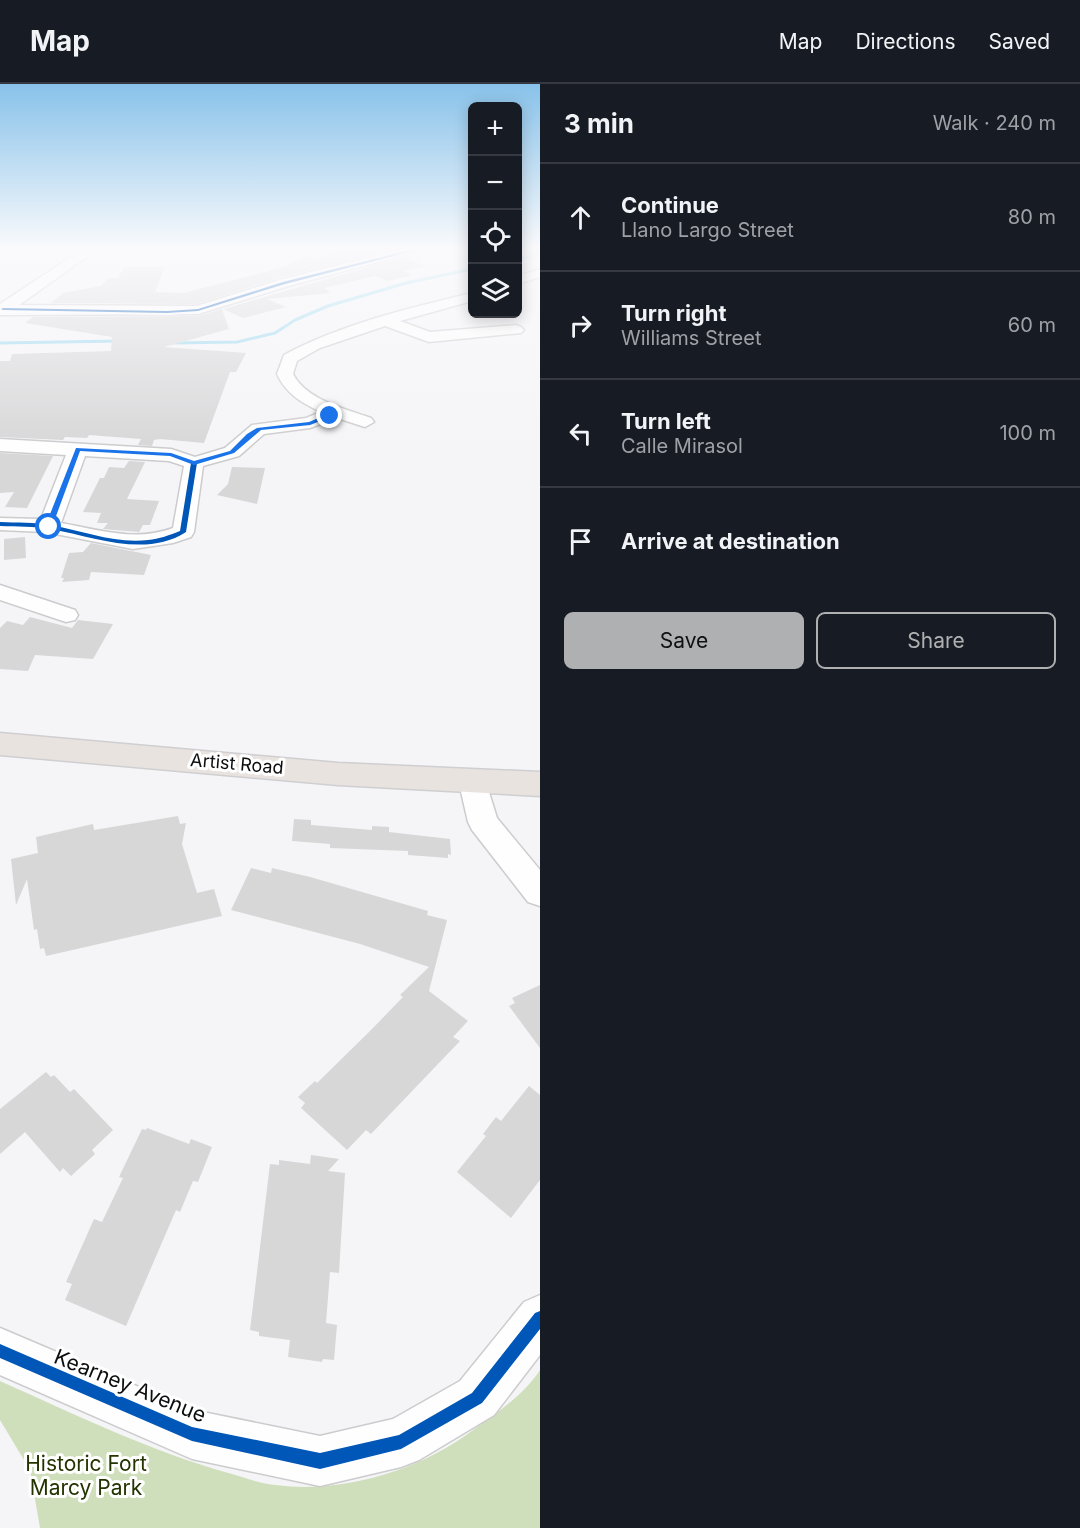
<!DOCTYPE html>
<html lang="en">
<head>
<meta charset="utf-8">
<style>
  :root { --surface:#171b24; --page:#242831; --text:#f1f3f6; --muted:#9ea1a6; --line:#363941; --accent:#afb0b2 }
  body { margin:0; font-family:Inter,sans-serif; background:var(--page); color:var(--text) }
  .controls { position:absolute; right:18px; top:18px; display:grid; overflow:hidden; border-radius:9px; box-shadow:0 3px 15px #0003 }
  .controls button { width:54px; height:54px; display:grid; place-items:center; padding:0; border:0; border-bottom:2px solid var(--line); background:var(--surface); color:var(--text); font:30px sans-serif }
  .stop { position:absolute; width:18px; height:18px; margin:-14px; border:4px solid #1a73e8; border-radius:50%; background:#fff }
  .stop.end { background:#1a73e8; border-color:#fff; box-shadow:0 2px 6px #0008 }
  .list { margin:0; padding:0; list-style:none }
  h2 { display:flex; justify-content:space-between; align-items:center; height:78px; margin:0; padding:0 24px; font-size:26px }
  h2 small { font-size:20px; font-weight:400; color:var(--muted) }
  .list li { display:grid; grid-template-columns:39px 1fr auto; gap:18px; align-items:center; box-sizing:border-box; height:108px; padding:0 24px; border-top:2px solid var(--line) }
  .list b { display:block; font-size:22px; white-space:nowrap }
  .list p { margin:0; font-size:20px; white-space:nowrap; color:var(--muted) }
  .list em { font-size:20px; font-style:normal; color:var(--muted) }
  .actions { display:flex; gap:12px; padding:18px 24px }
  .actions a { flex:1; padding:14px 0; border:2px solid var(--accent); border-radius:9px; text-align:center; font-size:21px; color:var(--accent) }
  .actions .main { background:var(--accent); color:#111 }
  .icon { flex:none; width:33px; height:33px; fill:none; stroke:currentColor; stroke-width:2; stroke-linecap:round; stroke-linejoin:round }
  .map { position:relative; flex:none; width:540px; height:1444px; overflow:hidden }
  header { display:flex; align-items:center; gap:36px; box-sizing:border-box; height:84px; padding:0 30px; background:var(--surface); border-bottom:2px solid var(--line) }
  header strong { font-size:28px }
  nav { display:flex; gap:33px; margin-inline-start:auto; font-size:21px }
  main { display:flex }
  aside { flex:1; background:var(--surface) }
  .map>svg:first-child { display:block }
  .green { fill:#d0dfbb }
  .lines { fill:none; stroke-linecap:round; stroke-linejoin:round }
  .stream { stroke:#98d8ee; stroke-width:3 }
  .building { fill:#d7d7d8 }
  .minor-casing { stroke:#ccccce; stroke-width:3 }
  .major-casing { stroke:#cfcfd1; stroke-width:3 }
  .minor { fill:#fefefe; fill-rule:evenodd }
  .major { fill:#e9e3df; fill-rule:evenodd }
  .cycleway-casing { stroke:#fff; stroke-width:4 }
  .cycleway { fill:#0057b8; fill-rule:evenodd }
  .route { fill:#1a73e8 }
  .labels { text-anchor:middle; stroke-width:6; stroke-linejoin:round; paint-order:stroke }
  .street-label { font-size:18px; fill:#0c0d0e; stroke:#fff }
  .near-street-label { font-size:21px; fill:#0c0d0e; stroke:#fff }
  .near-park-label { font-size:21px; fill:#243400; stroke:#fff }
</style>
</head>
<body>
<header>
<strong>Map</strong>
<nav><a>Map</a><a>Directions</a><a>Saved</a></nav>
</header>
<main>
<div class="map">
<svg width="540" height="1444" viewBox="0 0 540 1444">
  <rect width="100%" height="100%" fill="#f5f5f8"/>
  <!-- green -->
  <path class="green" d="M540,1286V1444H40L30,1386L0,1336V1297C76,1331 152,1368 232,1390C246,1394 262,1400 276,1401C342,1410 421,1386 473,1346C497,1328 523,1312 540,1286Z"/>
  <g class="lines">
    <!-- stream -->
    <g class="stream">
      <path d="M0,165L3,163"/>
      <path d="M518,176L540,169"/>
      <path d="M0,259L119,257"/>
      <path d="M171,259L237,258L275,249L295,236L328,222L406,199L472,185"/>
    </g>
  </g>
  <!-- building -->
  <g class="building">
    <path d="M357,163H375L386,167L278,194L197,220L51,219L63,209L101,202L108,194H118L123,185L128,183H165L155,208L183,209L284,183L305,173L314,175Z"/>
    <path d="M403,173L426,182L404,187L413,191L388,197L375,192L324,204L330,209L267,215L286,223L243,234L223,225Z"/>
    <path d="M222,225L229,245L164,263L246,269L236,288H230L204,359L160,355L154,356L152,362L138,361L141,355L89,351L87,354L65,353L63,356L0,353V277H10L12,270L111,267L112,253L25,239L33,233L198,232Z"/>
    <path d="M0,369L53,372L27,424L5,423L14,408L0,409Z"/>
    <path d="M129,377L145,378L127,415L159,417L150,441H143L139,448L103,445L108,439H97L101,429L83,428L100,394H104L109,383L124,384Z"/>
    <path d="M232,383L265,384L257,420L217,411L228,400Z"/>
    <path d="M25,453L26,474L4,476V455Z"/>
    <path d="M91,459L151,471L144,491L91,488L89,496L62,498L64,494H61L69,469L83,468Z"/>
    <path d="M30,533L72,544L78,536L113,540L93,575L35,571L28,587L0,585V544L7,537L23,541Z"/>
    <path d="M178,732L180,740L186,739L182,760L197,809L214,805L222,832L46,872L44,864L40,865L37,845L34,846L27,795L16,821L11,775L38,769L36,753L93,740L94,746Z"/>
    <path d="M294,735L311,736V741L372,746V742L389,743V748L450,755L451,771L448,770V774L408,771V767L330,764V760L292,757Z"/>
    <path d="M251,784L271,789L272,784L310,793L428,827L427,831L447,836L429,907L468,937L453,953L460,957L371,1050L366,1046L347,1066L301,1024L305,1019L298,1013L315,997L317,999L372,945L403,913L400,911L429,883L360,860L231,826Z"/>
    <path d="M540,901V964L509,922L515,919L512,914Z"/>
    <path d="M46,988L51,993L54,991L70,1008L74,1005L113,1046L92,1066L95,1070L71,1092L63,1084L60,1088L25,1048L0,1070V1025Z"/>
    <path d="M529,1002L540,1011V1096L511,1134L457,1088L486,1052L483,1050L496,1033L501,1037Z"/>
    <path d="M147,1044L189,1060L191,1055L212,1063L198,1098L193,1097L180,1128L176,1126L126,1242L65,1216L72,1200L66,1198L94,1135L102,1138L123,1094L119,1093L142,1045L146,1046Z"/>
    <path d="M311,1071L339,1075L328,1087L345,1089L339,1189L330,1188L326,1239L337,1241L334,1276L323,1275L322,1278L288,1273L290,1256L259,1252V1248L250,1246L270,1080L279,1081V1076L310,1080Z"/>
  </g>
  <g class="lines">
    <defs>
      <g id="minor">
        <path d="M86,163H101L19,221L197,222L279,196L411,163H433L289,202L198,230L0,231V220Z"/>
        <path d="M540,185V193L518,200V192Z"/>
        <path d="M472,209V217L400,237L430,248L516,241L521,243L524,246L521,249L429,258L385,242L320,264L297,277L293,290C306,316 346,325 371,334L374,338L365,343L337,334L310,344L264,350L239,372L203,382L194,448L191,453L173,459L133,465L45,448L0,446V434L41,435L66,371L0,367V355L171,365L195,373L225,364L252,341L306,334L321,328C302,319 286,310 277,290L284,271C342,240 409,224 472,209ZM85,372L169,377L184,382L173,444C135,458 100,446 61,439Z"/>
        <path d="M0,501L75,526L78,531L75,536L66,538L0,516Z"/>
        <path d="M474,689L484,692L497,734L540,786V822L528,818L472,746L468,738L459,699L464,692Z"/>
        <path d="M540,1211V1271L494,1331L419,1376L401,1383L320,1402L192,1375L0,1291V1244L193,1326L320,1352L393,1335L460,1297L524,1218Z"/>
      </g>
      <path id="major" d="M0,649L338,679L540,688V712L338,701L0,671Z"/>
    </defs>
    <!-- minor casing -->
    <use href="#minor" class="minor-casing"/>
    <!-- major casing -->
    <use href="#major" class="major-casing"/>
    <!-- minor -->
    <use href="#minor" class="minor"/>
    <!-- major -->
    <use href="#major" class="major"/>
    <defs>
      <g id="cycleway">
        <path d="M422,163H429L285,200L198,227L167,229L3,226L1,225L3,224L167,227L198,225L283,198Z"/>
        <path d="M194,377L197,379L186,448C146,474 94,453 51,445C34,442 17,443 0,442V438C17,439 35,438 51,441C83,447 116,460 148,456C159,455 170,451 180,447L191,379Z"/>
        <path d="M540,1227V1245L482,1319L401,1365L320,1385L192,1357L0,1274V1260L192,1343L320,1369L399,1351L472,1309L535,1229Z"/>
      </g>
    </defs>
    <!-- cycleway casing -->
    <use href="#cycleway" class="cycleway-casing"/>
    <!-- cycleway -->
    <use href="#cycleway" class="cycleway"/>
  </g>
  <!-- sky -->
  <linearGradient id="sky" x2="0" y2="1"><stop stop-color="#88c2ea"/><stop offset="0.45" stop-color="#fafafc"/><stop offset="1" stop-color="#fafafc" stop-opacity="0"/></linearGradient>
  <rect width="540" height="365" fill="url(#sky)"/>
  <!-- route -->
  <path class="route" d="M328,330L333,332L310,341L261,346L234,369L194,381L170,372L80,367L52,443H45L76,364L171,369L194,377L230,367L247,350L257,344L309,338Z"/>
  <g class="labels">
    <!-- street labels -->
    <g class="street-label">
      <text transform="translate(237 680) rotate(5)" y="6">Artist Road</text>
    </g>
    <!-- near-street labels -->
    <g class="near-street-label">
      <text transform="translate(130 1302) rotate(22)" y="7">Kearney Avenue</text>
    </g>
    <!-- near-park labels -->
    <g class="near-park-label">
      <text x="86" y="1387">Historic Fort<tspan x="86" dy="24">Marcy Park</tspan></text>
    </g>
  </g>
</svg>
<div class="controls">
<button>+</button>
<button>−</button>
<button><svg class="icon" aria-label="locate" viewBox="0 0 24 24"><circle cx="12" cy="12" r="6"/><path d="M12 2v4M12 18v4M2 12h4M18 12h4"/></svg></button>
<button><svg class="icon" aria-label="layers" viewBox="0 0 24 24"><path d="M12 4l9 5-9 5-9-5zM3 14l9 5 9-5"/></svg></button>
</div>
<div class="stop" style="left:49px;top:443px"></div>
<div class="stop end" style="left:330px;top:332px"></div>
</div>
<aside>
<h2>3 min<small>Walk · 240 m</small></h2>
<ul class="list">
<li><svg class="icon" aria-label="ahead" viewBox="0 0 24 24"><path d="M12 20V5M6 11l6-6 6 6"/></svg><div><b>Continue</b><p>Llano Largo Street</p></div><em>80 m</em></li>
<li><svg class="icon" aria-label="right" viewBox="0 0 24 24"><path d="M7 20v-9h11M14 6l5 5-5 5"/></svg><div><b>Turn right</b><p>Williams Street</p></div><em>60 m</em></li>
<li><svg class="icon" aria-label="left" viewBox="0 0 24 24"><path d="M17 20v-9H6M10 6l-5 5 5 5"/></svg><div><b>Turn left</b><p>Calle Mirasol</p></div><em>100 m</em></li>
<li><svg class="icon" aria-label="arrive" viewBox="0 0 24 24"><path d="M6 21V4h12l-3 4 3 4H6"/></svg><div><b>Arrive at destination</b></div></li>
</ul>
<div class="actions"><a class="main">Save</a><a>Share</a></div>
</aside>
</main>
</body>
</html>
